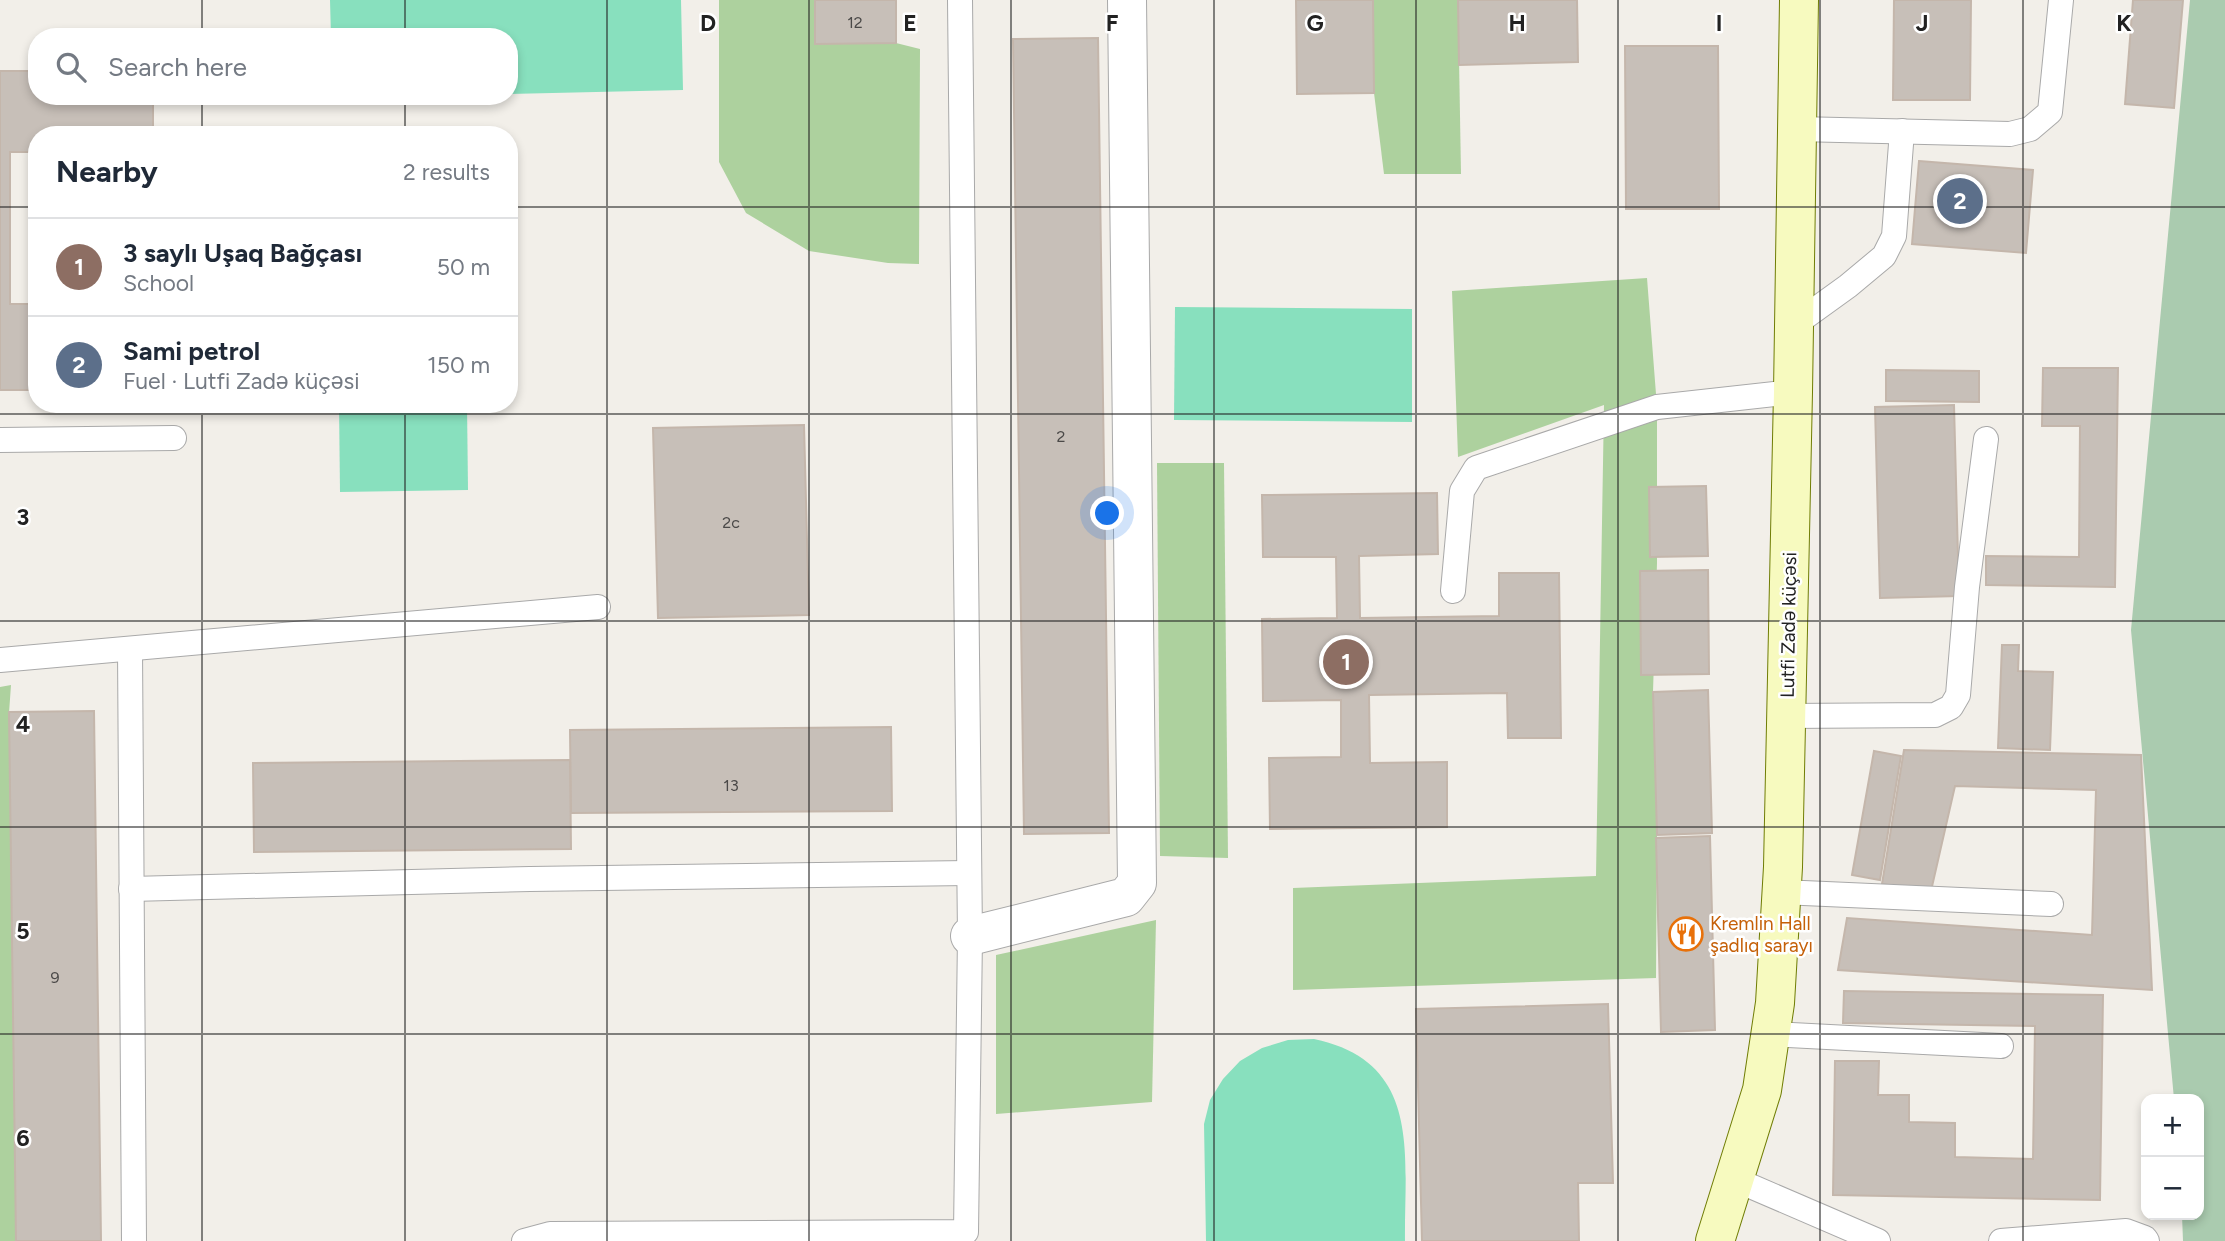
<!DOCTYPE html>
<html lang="en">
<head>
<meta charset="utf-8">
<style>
  :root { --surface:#fff; --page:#f2f2f3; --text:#1f2937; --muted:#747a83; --line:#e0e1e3; --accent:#0b8043 }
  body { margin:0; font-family:Figtree,sans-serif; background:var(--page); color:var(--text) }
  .controls { position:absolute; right:21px; bottom:21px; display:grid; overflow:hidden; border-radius:14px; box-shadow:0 4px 10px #0003 }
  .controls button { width:63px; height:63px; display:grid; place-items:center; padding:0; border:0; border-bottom:2px solid var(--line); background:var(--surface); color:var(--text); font:35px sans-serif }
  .you { position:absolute; left:1108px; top:514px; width:24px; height:24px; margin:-18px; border:5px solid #fff; border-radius:50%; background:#1a73e8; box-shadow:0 0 0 10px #1a73e833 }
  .badge { display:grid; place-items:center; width:46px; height:46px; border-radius:50%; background:var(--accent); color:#fff; font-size:23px; font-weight:700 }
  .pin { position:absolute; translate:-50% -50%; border:4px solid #fff; box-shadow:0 2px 7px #0006 }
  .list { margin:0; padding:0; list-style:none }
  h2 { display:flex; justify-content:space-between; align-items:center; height:91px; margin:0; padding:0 28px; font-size:30px }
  h2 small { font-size:23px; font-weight:400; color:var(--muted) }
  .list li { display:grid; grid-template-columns:46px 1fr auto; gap:21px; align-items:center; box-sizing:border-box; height:98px; padding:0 28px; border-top:2px solid var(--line) }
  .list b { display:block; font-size:26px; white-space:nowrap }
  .list p { margin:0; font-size:23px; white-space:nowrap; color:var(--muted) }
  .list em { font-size:23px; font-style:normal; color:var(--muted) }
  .icon { flex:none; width:38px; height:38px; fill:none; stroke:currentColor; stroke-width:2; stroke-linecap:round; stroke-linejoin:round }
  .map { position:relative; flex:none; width:2225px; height:1241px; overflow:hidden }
  .search { position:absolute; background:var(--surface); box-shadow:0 4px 10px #0003; left:28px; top:28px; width:490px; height:77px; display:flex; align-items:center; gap:18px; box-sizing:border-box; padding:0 24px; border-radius:28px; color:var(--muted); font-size:26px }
  .panel { position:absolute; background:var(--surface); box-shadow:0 4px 10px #0003; left:28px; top:126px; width:490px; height:287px; border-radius:28px }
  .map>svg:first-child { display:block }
  .forest { fill:#add19e }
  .cemetery { fill:#aacbaf }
  .pitch { fill:#88e0be }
  .building { fill:#c7bfb8; stroke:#c4b6ab; stroke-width:2 }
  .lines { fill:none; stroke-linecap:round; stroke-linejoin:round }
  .lane-casing { stroke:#a9a9a9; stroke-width:26 }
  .street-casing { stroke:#a9a9a9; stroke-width:40 }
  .secondary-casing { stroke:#707d05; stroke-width:40 }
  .lane { stroke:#fff; stroke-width:24 }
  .street { stroke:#fff; stroke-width:38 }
  .secondary { stroke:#f7fabf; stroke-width:38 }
  .grid { fill:none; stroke:#222; stroke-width:2; stroke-opacity:0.55 }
  .labels { text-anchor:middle; stroke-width:5; stroke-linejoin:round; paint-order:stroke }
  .number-label { font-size:16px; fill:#4b4948 }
  .street-label { font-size:19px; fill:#222; stroke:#fff }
  .food-label { font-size:19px; fill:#c56008; stroke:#fff; text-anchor:start }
  .grid-label { font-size:23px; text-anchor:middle; font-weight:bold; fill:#222; stroke:#fff; stroke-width:5; stroke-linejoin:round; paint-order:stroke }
</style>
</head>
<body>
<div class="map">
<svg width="2225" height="1241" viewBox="0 0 2225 1241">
  <rect width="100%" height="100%" fill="#f2efe9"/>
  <!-- forest -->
  <g class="forest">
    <path d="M719,0H815V44L896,43L920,49L919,264L888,263L809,251L746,213L719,162Z"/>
    <path d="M1373,0H1458L1461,174H1384L1374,93Z"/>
    <path d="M1647,278L1657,407V563L1653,692L1657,835L1656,978L1293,990V888L1596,876L1604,405L1458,457L1452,291Z"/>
    <path d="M1157,463H1224L1228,858L1160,856Z"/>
    <path d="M11,685L9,713L16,1241H0V687Z"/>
    <path d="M1156,920L1152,1102L996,1114V955Z"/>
  </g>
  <!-- cemetery -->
  <path class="cemetery" d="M2190,0H2225V1241H2183L2182,1215H2199V1099H2174L2131,630Z"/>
  <!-- pitch -->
  <g class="pitch">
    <path d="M330,0H681L683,90L509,94V37H331Z"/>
    <path d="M1175,307L1412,309V422L1174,420Z"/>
    <path d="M339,404H467L468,490L340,492Z"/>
    <path d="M1314,1039C1423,1062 1404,1155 1405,1241H1206L1204,1124L1210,1100L1223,1079L1240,1061L1262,1048L1288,1040Z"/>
  </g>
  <!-- building -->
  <g class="building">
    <path d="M815,0H896V43L815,44Z"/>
    <path d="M1296,0H1373L1374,93L1297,94Z"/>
    <path d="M1458,0H1577L1578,62L1459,65Z"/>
    <path d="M1894,0H1971L1970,100H1893Z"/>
    <path d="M2133,0H2183L2174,108L2125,104Z"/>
    <path d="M1098,38L1109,833L1024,834L1013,39Z"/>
    <path d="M1625,46H1718L1719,209H1626Z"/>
    <path d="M0,71H37V96H153V135H37V152H10V304H37V390H0Z"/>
    <path d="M1919,161L2033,170L2026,253L1912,244Z"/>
    <path d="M2043,368H2118L2115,587L1986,585V556L2079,557L2080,426H2042Z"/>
    <path d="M1886,370L1979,371V402L1886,401Z"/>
    <path d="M1954,405L1959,596L1880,598L1875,407Z"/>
    <path d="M804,425L809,615L658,618L653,428Z"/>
    <path d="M1706,486L1708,556L1650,557L1649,487Z"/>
    <path d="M1437,493L1438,554L1359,556L1360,618L1499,616V573H1559L1561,738H1508L1507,693L1369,695L1370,763L1447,762V827L1270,829L1269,758L1341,757V700L1263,701L1262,619L1337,618L1336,557H1263L1262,495Z"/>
    <path d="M1708,570L1709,674L1641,675L1640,571Z"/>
    <path d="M2002,645H2019L2018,671L2053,672L2050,750L1998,748Z"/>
    <path d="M1708,690L1712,833L1657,835L1653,692Z"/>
    <path d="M94,711L101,1241H16L9,712Z"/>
    <path d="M891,727L892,811L571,813L570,730Z"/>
    <path d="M1904,750L2141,755L2152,990L1838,970L1847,918L2092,935L2096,790L1955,786L1931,891L1882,884Z"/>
    <path d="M1874,751L1901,756L1880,880L1852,875Z"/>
    <path d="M570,760L571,849L254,852L253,763Z"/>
    <path d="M1710,836L1715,1030L1661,1032L1656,838Z"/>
    <path d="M1844,991L2103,995L2100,1200L1833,1195L1835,1061H1879L1878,1095H1909V1122L1955,1123V1157L2033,1159L2035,1026L1843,1023Z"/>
    <path d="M1608,1004L1613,1183H1578L1579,1241H1422L1416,1009Z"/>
  </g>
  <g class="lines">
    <defs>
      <g id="lane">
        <path d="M1797,129L2010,134L2030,129L2050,112L2061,0"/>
        <path d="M1794,325L1848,286L1884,256L1894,236L1902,131"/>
        <path d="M0,440L174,438"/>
        <path d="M1453,591L1462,491L1476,468L1657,407L1793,392"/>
        <path d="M130,649L134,1241"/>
        <path d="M0,660L598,607"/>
        <path d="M1786,716L1935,715L1951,707L1958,695L1967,587L1986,439"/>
        <path d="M131,889L530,879L968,873"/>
        <path d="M1781,892L2051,904"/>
        <path d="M1771,1034L2001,1046"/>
        <path d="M1734,1179L1878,1241"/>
        <path d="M524,1241L550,1234L966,1232L970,936L960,0"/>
        <path d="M2001,1241L2126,1231L2145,1238L2147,1241"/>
      </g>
      <path id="street" d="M970,936L1126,897L1137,883L1127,0"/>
      <path id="secondary" d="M1715,1241L1762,1090L1775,1003L1783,867L1793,392L1799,0"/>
    </defs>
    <!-- lane casing -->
    <use href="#lane" class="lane-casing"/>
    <!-- street casing -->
    <use href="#street" class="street-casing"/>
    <!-- secondary casing -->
    <use href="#secondary" class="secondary-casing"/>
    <!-- lane -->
    <use href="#lane" class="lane"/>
    <!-- street -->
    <use href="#street" class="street"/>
    <!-- secondary -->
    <use href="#secondary" class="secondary"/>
  </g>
  <!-- grid -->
  <path class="grid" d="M202,0V37M405,0V37M607,0V1241M809,0V1241M1011,0V1241M1214,0V1241M1416,0V1241M1618,0V1241M1820,0V1241M2023,0V1241M202,96V135M405,96V135M0,207H37M509,207H2225M202,404V1241M405,404V1241M0,414H2225M0,621H2225M0,827H2225M0,1034H2225"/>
  <!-- icons -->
  <defs>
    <symbol id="restaurant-ring" viewBox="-11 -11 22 22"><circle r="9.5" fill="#fff" stroke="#e8710a" stroke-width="1.5"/><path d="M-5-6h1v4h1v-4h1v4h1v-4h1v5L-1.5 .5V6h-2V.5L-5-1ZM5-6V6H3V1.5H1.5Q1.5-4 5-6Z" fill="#e8710a"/></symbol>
  </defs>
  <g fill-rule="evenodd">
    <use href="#restaurant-ring" x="1667" y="915" width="38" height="38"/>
  </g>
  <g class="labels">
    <!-- number labels -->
    <g class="number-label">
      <text x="855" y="28">12</text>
      <text x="1061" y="442">2</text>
      <text x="731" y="528">2c</text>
      <text x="731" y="791">13</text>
      <text x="55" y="983">9</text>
    </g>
    <!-- street labels -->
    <g class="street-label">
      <text transform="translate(1788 625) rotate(-89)" y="7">Lutfi Zadə küçəsi</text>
    </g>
    <!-- food labels -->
    <g class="food-label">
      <text x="1710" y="930">Kremlin Hall<tspan x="1710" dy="22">şadlıq sarayı</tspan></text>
    </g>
  </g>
  <g class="grid-label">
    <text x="708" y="31">D</text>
    <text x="910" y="31">E</text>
    <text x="1112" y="31">F</text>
    <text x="1315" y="31">G</text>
    <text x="1517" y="31">H</text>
    <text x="1719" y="31">I</text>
    <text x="1922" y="31">J</text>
    <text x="2124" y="31">K</text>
    <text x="23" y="525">3</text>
    <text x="23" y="732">4</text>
    <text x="23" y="939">5</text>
    <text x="23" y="1146">6</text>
  </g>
</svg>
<div class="controls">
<button>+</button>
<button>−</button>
</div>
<div class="you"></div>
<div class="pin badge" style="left:1346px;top:662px;background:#8d6e63">1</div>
<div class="pin badge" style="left:1960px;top:201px;background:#5c6f8a">2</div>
<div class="search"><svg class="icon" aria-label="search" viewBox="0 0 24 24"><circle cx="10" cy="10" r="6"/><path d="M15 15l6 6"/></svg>Search here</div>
<section class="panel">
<h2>Nearby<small>2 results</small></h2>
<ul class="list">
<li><span class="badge" style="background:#8d6e63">1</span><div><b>3 saylı Uşaq Bağçası</b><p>School</p></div><em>50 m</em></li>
<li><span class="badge" style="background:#5c6f8a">2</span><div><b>Sami petrol</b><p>Fuel · Lutfi Zadə küçəsi</p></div><em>150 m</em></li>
</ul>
</section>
</div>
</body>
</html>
